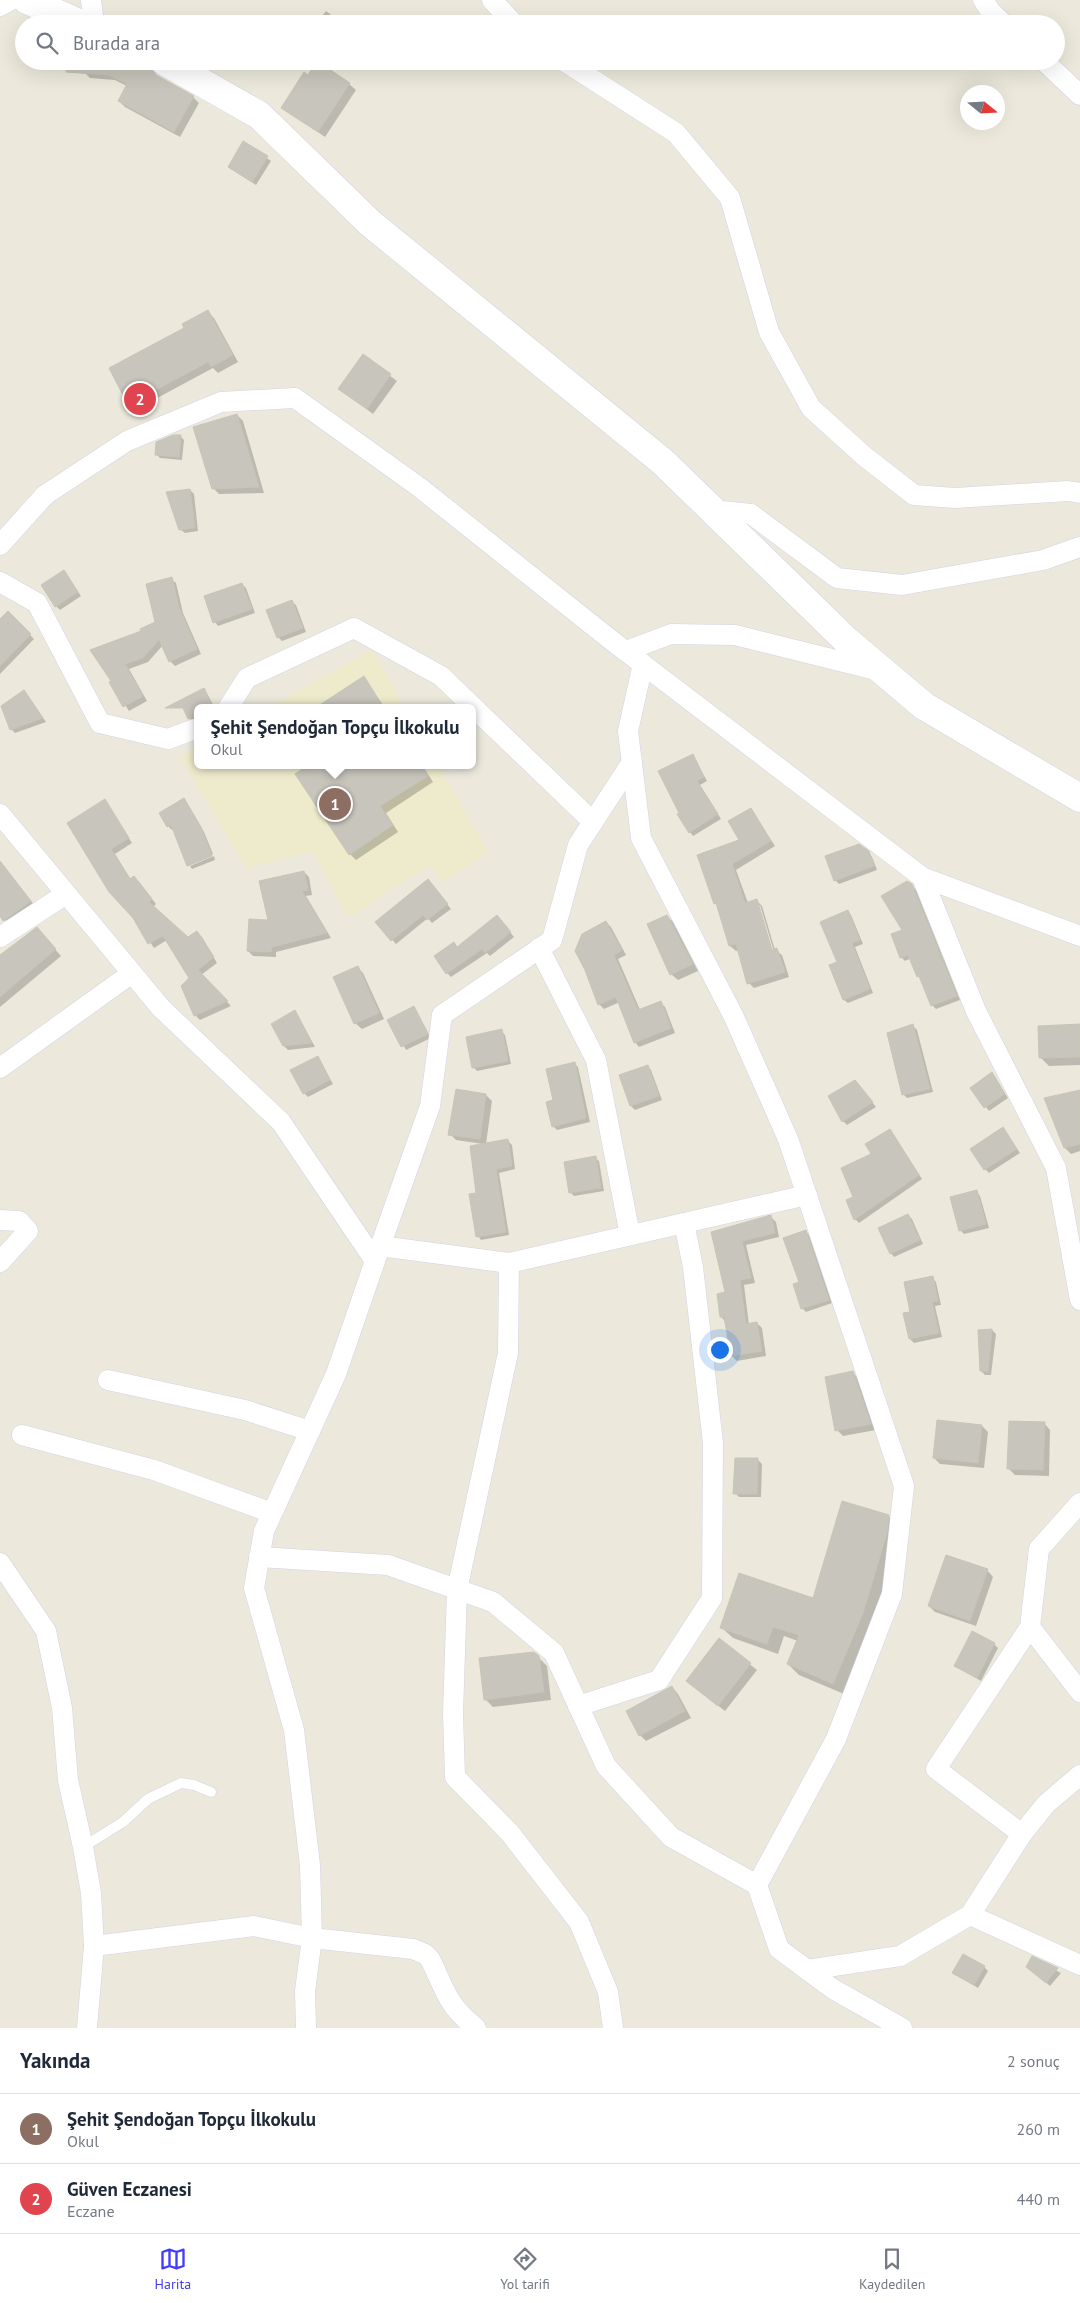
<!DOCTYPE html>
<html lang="tr">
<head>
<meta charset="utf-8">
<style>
  :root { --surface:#fff; --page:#f2f2f3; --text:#1f2937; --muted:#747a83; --line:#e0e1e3; --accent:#413cfa }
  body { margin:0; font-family:"PT Sans",sans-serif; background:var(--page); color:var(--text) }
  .compass { position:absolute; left:960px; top:85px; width:45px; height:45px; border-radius:50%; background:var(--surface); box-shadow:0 5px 20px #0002; rotate:108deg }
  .you { position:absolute; left:719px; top:1349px; width:18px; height:18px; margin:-12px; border:4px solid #fff; border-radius:50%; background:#1a73e8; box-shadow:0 0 0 8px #1a73e833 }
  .badge { display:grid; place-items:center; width:32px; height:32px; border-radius:50%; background:var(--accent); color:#fff; font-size:16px; font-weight:700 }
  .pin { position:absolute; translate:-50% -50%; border:2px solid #fff; box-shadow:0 1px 5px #0006 }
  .popup { position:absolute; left:194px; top:704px; width:282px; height:65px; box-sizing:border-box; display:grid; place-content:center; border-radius:8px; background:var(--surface); filter:drop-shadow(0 1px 4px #0005); font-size:16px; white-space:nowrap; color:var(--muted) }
  .popup b { font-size:19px; color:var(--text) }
  .popup::after { content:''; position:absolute; left:50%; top:100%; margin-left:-10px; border:10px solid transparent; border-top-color:var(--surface) }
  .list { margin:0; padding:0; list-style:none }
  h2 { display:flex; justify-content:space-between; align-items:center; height:65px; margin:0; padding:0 20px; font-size:21px }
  h2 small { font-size:16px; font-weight:400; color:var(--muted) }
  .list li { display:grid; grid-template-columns:32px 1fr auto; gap:15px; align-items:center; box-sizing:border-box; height:70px; padding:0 20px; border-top:1px solid var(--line) }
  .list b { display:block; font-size:19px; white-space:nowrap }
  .list p { margin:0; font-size:16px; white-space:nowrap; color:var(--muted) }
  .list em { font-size:16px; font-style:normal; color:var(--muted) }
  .icon { flex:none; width:28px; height:28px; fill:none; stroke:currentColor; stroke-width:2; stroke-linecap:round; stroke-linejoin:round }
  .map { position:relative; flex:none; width:1080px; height:2028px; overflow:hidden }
  .search { position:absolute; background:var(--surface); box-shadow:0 5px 20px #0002; left:15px; right:15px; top:15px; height:55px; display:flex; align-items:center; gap:12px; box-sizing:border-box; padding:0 18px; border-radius:28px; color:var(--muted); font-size:19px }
  .sheet { height:205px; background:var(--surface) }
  nav { display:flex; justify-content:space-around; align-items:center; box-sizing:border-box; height:70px; border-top:1px solid var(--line); background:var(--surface); font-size:14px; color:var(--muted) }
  nav a { display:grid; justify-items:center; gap:2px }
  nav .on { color:var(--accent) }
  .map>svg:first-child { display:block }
  .education { fill:#eeeacc }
  .shadow { fill:#0003; fill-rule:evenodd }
  .building { fill:#c8c5bc; stroke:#c8c5b6 }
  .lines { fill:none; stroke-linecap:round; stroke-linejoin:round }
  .lane-casing { stroke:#d2d2e3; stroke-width:11 }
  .street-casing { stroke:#d2d2e3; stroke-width:21 }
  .secondary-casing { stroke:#d2d2e3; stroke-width:29 }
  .lane { stroke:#fff; stroke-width:10 }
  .street { stroke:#fff; stroke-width:20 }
  .secondary { stroke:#fff; stroke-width:28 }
</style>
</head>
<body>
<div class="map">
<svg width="1080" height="2028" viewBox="0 0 1080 2028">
  <rect width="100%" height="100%" fill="#ece9dc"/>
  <!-- education -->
  <g class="education">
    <path d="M372,649L405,708H268Z"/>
    <path d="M197,747L198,765H438L488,852L443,882L429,865L348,918L313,852L246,868L180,757Z"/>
  </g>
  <!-- shadow -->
  <g class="shadow">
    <path d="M326,11L343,24H316Z"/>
    <path d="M144,61L154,70L156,76L193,97L199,103L180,137L125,107L119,101L127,86L115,80L90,78L84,72Z"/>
    <path d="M309,76L349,84L356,90L325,137L283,108Z"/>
    <path d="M244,143L271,161L256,185L229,167Z"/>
    <path d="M207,312L214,318L238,362L218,373L213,368L135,410L129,404L186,329Z"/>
    <path d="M363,356L397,381L373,414L340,389Z"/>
    <path d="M237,415L243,421L264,493L219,494L213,488Z"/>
    <path d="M180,436L184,440L182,460L160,458L156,454Z"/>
    <path d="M190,490L194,494L198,531L185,533L180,529Z"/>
    <path d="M64,571L81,596L60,610L56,606Z"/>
    <path d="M171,579L176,583L183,613L201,654L175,666L170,661L163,645L148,662L129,669L147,701L129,711L111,683L143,632L157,623Z"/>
    <path d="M242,584L246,588L255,613L218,626L215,622Z"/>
    <path d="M292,602L296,605L306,632L282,641L278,637Z"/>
    <path d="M8,613L34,639L0,674V621Z"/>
    <path d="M363,678L385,708H317Z"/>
    <path d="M204,689L215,708H198V721L193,722L189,718Z"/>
    <path d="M27,695L46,722L15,733L11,729Z"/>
    <path d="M693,756L707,781L700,785L721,819L693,836L690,832Z"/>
    <path d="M310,765H422L433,782L386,813L398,832L356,860L350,854Z"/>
    <path d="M183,799L204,832L213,854L189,864L174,829L172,830L168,826L160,813Z"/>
    <path d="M105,801L132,843L115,854L131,880L139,882L156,904L153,907L188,939L197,933L202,937L217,963L201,975L231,1006L200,1020L195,1015L191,978L167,940L154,948L134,918L110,891Z"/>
    <path d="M751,809L775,846L736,870L748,903L756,900L762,906L775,950L782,955L789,977L754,988L749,983L739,950L736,951L730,946L719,907L715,903L741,840ZM757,905H760L775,955L772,956Z"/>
    <path d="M868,852L872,857L877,870L839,884L835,880Z"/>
    <path d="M214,856L215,860L192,869L190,866Z"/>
    <path d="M6,871L37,908L10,926L0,914V876Z"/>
    <path d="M304,872L309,877L312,895L306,896L331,938L276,952V957L253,956L248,951Z"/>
    <path d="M428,880L451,909L432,923L428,918L396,944L377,922Z"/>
    <path d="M911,885L916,890L960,1000L936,1009L932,1005L911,958L905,961L901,957Z"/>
    <path d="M847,911L851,915L863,944L855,947L873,993L848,1003L844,1000L830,966L838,962Z"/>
    <path d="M667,916L673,922L698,971L678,980L671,974Z"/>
    <path d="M500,920L514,937L490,956L487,953L451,977L447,973L458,948Z"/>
    <path d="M606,922L611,927L626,955L618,959L640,1010L660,1002L665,1007L675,1033L639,1047L635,1042L620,1002L604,1009L599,1004L586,969Z"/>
    <path d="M37,929L61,956L0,1007V957Z"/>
    <path d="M357,967L363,973L384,1019L362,1029L355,1023Z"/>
    <path d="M414,1007L431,1038L406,1050L389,1020Z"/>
    <path d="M294,1012L298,1016L315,1047L288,1050L284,1046Z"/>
    <path d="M913,1026L917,1030L933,1092L907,1098L903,1094Z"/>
    <path d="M1080,1026V1065L1049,1066L1040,1057Z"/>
    <path d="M501,1031L505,1035L511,1064L477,1071L473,1067Z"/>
    <path d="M318,1057L333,1084L308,1097L304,1093Z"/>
    <path d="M574,1063L578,1067L590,1122L557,1130L553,1126L555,1101Z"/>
    <path d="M647,1066L651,1070L662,1100L635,1110L631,1106L621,1076Z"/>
    <path d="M992,1074L1008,1098L989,1111L972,1088Z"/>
    <path d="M855,1081L876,1107L847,1125L843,1121Z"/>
    <path d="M1080,1091V1151L1071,1154L1065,1148Z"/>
    <path d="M486,1095L492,1101L486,1144L508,1141L512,1145L515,1169L499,1173L509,1235L481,1240L478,1236V1194L483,1144L456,1140L450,1134Z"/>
    <path d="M1003,1129L1020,1153L989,1173L985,1169Z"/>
    <path d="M890,1130L922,1179L859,1223L855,1219V1198L873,1155Z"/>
    <path d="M595,1158L599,1161L604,1191L574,1196L570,1192Z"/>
    <path d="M976,1192L980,1196L989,1228L964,1234L960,1230Z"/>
    <path d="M908,1215L912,1219L923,1244L894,1257L891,1253Z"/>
    <path d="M771,1217L776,1222L779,1237L746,1245L755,1283L744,1285L749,1325L757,1323L762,1328L766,1356L737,1361L732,1356L726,1322L721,1317L727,1293L712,1233Z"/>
    <path d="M805,1231L809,1235L832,1303L806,1312L802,1308L800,1283Z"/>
    <path d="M932,1278L936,1282L941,1305L935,1306L942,1337L914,1343L910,1339L912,1313Z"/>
    <path d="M992,1330L996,1334L991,1375H985L981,1371L979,1331Z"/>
    <path d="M853,1373L859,1379L876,1430L843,1436L837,1430Z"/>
    <path d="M1044,1423L1050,1430L1049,1476L1015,1475L1008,1468Z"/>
    <path d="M982,1426L988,1432L984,1468L940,1464L934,1458Z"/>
    <path d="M758,1460L762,1464L761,1497H739L735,1493Z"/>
    <path d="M888,1516L899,1527L897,1544L873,1624L844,1694L799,1675L788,1664L798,1641L784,1636L778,1654L733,1638L722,1628L813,1600Z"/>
    <path d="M987,1570L993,1577L976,1626L935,1612L929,1606Z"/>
    <path d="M719,1640L757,1670L725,1711L694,1687Z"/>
    <path d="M994,1644L998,1648L981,1681L955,1666Z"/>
    <path d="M538,1657L547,1666L551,1700L493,1707L485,1699Z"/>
    <path d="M672,1687L678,1694L691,1718L646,1741L640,1735Z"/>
    <path d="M1032,1958L1061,1973L1050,1986L1032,1971Z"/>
    <path d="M984,1967L988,1971L978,1988L953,1973Z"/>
  </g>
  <!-- building -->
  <g class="building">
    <path d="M67,61H146L156,75L194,96L174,132L118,101L127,84L109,75L66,72Z"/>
    <path d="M317,61L350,83L318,132L281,108L304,72L308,75Z"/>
    <path d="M243,141L268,156L252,182L228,167Z"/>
    <path d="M208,310L233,355L211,367L208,362L128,405L109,368L184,328L182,324Z"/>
    <path d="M363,354L391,374L367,409L338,389Z"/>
    <path d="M237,414L259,487L212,489L193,427Z"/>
    <path d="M173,435H181L179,457L155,455L156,442Z"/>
    <path d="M190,489L195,528L179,530L166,492Z"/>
    <path d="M64,570L78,592L55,607L41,585Z"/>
    <path d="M172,577L179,607L197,649L169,662L159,640L143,658L125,664L143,696L123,707L109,682L111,681L90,650L141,631L140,629L155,622L146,584Z"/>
    <path d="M242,583L252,609L213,623L204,596Z"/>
    <path d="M292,600L303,628L277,638L266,610Z"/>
    <path d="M8,611L31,634L0,666V619Z"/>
    <path d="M364,676L384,708H315Z"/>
    <path d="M204,688L214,708H198V716L188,719L183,708H165Z"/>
    <path d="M24,690L43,718L10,730L1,706Z"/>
    <path d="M693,754L704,777L697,781L718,814L689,833L677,814L679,813L658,771Z"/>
    <path d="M308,765H421L428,776L380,806L393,825L349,855L295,774Z"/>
    <path d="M184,798L201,827L212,856L187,866L171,825L167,827L159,813Z"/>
    <path d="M105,799L129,838L111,849L130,879L134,876L152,899L149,902L188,937L197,931L214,957L198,970L228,1001L194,1016L181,986L189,978L163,936L148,944L133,918L109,892L67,823Z"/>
    <path d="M751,808L771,841L732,864L745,903L757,899L772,950L777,948L785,972L747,984L736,944L729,946L716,903L714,904L697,855L739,840L728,821Z"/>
    <path d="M859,844L869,851L874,866L834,881L825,856Z"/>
    <path d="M0,861L31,901L3,921L0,916Z"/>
    <path d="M304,871L308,890L302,891L327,933L272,947L271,952L247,951L249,919L268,920L259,881Z"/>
    <path d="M428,879L448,904L427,920L423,915L391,941L375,922Z"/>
    <path d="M907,881L912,884L957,996L931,1006L919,976L917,977L908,955L900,958L891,934L902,930L881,896Z"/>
    <path d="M848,910L860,940L852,943L870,989L843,1000L829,965L837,962L820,922Z"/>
    <path d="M497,915L511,932L485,953L482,949L446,974L434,956L454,942L457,947Z"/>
    <path d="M667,915L693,964L670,975L647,924Z"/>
    <path d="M606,921L622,950L614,955L638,1010L661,1001L671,1028L634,1043L616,997L598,1005L585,970L575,951L582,934Z"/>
    <path d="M37,927L56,949L0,997V955Z"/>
    <path d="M358,966L379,1013L354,1024L333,977Z"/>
    <path d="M414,1006L428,1034L401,1047L387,1020Z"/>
    <path d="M295,1010L312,1043L283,1046L271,1024Z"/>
    <path d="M913,1024L930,1089L902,1095L887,1033Z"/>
    <path d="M1080,1024V1057L1039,1058L1038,1026Z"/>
    <path d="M502,1029L508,1061L472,1068L466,1037Z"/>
    <path d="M318,1056L330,1080L303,1094L290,1070Z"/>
    <path d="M575,1062L586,1118L552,1127L546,1102L553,1100L546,1069Z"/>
    <path d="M648,1065L659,1096L630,1106L619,1075Z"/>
    <path d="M992,1072L1005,1094L984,1108L970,1088Z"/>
    <path d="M855,1080L873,1102L842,1122L828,1096Z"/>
    <path d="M456,1089L486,1094L480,1139L448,1135Z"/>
    <path d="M1080,1090V1144L1064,1148L1044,1098Z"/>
    <path d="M1003,1127L1017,1149L984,1170L970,1149Z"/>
    <path d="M890,1129L919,1175L854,1220L846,1200L853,1197L841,1168L871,1154L865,1144Z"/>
    <path d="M508,1139L512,1166L496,1169L506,1232L476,1237L469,1194L476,1193L470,1146Z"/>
    <path d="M596,1156L601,1188L569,1193L564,1162Z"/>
    <path d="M977,1190L986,1224L959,1231L950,1197Z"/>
    <path d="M908,1214L920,1240L890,1254L878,1228Z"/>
    <path d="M771,1215L775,1233L742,1241L751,1278L740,1280L746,1324L757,1322L762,1351L731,1356L724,1317H720L717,1294L725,1292L711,1232Z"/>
    <path d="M806,1230L829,1300L801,1309L793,1284L799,1282L783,1238Z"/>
    <path d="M933,1276L938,1301L932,1302L939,1333L909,1339L903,1313L910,1312L904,1282Z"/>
    <path d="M992,1329L988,1372L980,1371L978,1330Z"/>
    <path d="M853,1371L871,1424L835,1431L825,1377Z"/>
    <path d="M937,1420L982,1425L978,1463L933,1458Z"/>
    <path d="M1009,1421L1045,1422L1043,1470L1007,1469Z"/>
    <path d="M735,1458H758L757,1494H733Z"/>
    <path d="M842,1501L889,1515L887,1533L863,1613L833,1684L787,1664L799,1635L773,1627L767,1644L720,1628L739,1573L813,1598Z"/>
    <path d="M946,1555L988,1569L970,1621L928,1606Z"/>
    <path d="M972,1631L995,1643L977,1678L954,1666Z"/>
    <path d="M719,1638L751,1663L718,1706L686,1681Z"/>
    <path d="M534,1652L539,1656L544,1692L484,1700L479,1658Z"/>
    <path d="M672,1686L685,1711L639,1736L626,1711Z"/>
    <path d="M963,1954L985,1966L974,1985L952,1973Z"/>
    <path d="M1032,1956L1058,1968L1046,1983L1026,1967Z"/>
  </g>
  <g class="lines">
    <defs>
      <path id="lane" d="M83,1847L123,1822L148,1799L181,1783L194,1785L211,1792"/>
      <g id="street">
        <path d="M91,0L94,24"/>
        <path d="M492,0L514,24"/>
        <path d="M983,0L991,12L1004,24"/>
        <path d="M0,6L11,0"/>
        <path d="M564,61L676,133L730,198L769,332L811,408L864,456L914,495L955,498L1068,491L1080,493"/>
        <path d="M1044,61L1080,95"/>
        <path d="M712,510L751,514L837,578L902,585L1043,560L1080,547"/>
        <path d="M0,545L45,495L127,441L221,402L295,398L419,487L611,640L922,877L1080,936"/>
        <path d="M0,582L37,603L100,723L168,739L198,728"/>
        <path d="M626,651L671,634L735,635L880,671"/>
        <path d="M643,664L628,731L641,838L733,1015L788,1139L904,1486L892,1594L836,1739L757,1885"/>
        <path d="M228,708L247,678L354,628L441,676L593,822"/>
        <path d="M0,814L161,1008L281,1122L375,1261L336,1374L264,1531L254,1588L294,1730L310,1865L312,1938L305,1991L306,2028"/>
        <path d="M922,877L976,1011L1056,1168L1080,1300"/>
        <path d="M0,937L66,894"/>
        <path d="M539,948L596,1060L630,1235"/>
        <path d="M0,1068L132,973"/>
        <path d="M0,1220L19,1221L28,1231L0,1262"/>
        <path d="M380,1246L509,1263L807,1195"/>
        <path d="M375,1261L430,1106L442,1015L552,940L578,845L632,762"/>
        <path d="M509,1263L508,1353L457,1590L453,1714L455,1777L509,1832L579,1922L608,1992L613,2028"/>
        <path d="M108,1380L245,1410L310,1431"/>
        <path d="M22,1435L154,1470L272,1513"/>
        <path d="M259,1557L388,1565L493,1602L554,1653L606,1766L671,1837L757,1885L779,1949L833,1989L902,2028"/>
        <path d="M0,1563L46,1631L62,1708L68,1780L83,1847L91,1893L94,1946L87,2028"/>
        <path d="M1030,1627L1080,1692"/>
        <path d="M578,1706L659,1680L712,1598L713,1443L693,1267L684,1223"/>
        <path d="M1022,1834L936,1769L1030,1627L1039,1549L1080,1503"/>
        <path d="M970,1915L1080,1965"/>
        <path d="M94,1946L254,1926L312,1938L413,1949L425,1954L430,1959C446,1991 446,2004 476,2028"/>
        <path d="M807,1970L900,1956L970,1915L1022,1834L1046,1804L1080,1775"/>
      </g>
      <g id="secondary">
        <path d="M27,0L81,24"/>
        <path d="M164,61L259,115L370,223L663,462L847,641L924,706L1080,798"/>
      </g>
    </defs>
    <!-- lane casing -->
    <use href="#lane" class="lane-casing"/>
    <!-- street casing -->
    <use href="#street" class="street-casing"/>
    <!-- secondary casing -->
    <use href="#secondary" class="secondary-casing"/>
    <!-- lane -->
    <use href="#lane" class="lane"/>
    <!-- street -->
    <use href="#street" class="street"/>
    <!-- secondary -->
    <use href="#secondary" class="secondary"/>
  </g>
</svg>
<svg class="compass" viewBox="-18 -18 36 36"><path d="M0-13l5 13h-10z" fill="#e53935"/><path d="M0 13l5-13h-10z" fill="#747a83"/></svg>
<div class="you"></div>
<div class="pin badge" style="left:335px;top:804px;background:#8d6e63">1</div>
<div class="popup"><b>Şehit Şendoğan Topçu İlkokulu</b>Okul</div>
<div class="pin badge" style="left:140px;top:399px;background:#e0444e">2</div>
<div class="search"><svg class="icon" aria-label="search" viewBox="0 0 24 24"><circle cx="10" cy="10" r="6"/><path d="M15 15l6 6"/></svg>Burada ara</div>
</div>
<section class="sheet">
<h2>Yakında<small>2 sonuç</small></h2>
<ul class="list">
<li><span class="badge" style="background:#8d6e63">1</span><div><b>Şehit Şendoğan Topçu İlkokulu</b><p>Okul</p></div><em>260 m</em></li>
<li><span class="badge" style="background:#e0444e">2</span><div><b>Güven Eczanesi</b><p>Eczane</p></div><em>440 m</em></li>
</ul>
</section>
<nav>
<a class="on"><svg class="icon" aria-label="map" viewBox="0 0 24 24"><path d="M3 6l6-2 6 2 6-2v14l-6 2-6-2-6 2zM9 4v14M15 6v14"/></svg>Harita</a>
<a><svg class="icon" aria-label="directions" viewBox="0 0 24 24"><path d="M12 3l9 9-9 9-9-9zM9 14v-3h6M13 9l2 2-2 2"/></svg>Yol tarifi</a>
<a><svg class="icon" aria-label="saved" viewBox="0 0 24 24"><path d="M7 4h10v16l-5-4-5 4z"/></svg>Kaydedilen</a>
</nav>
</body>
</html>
